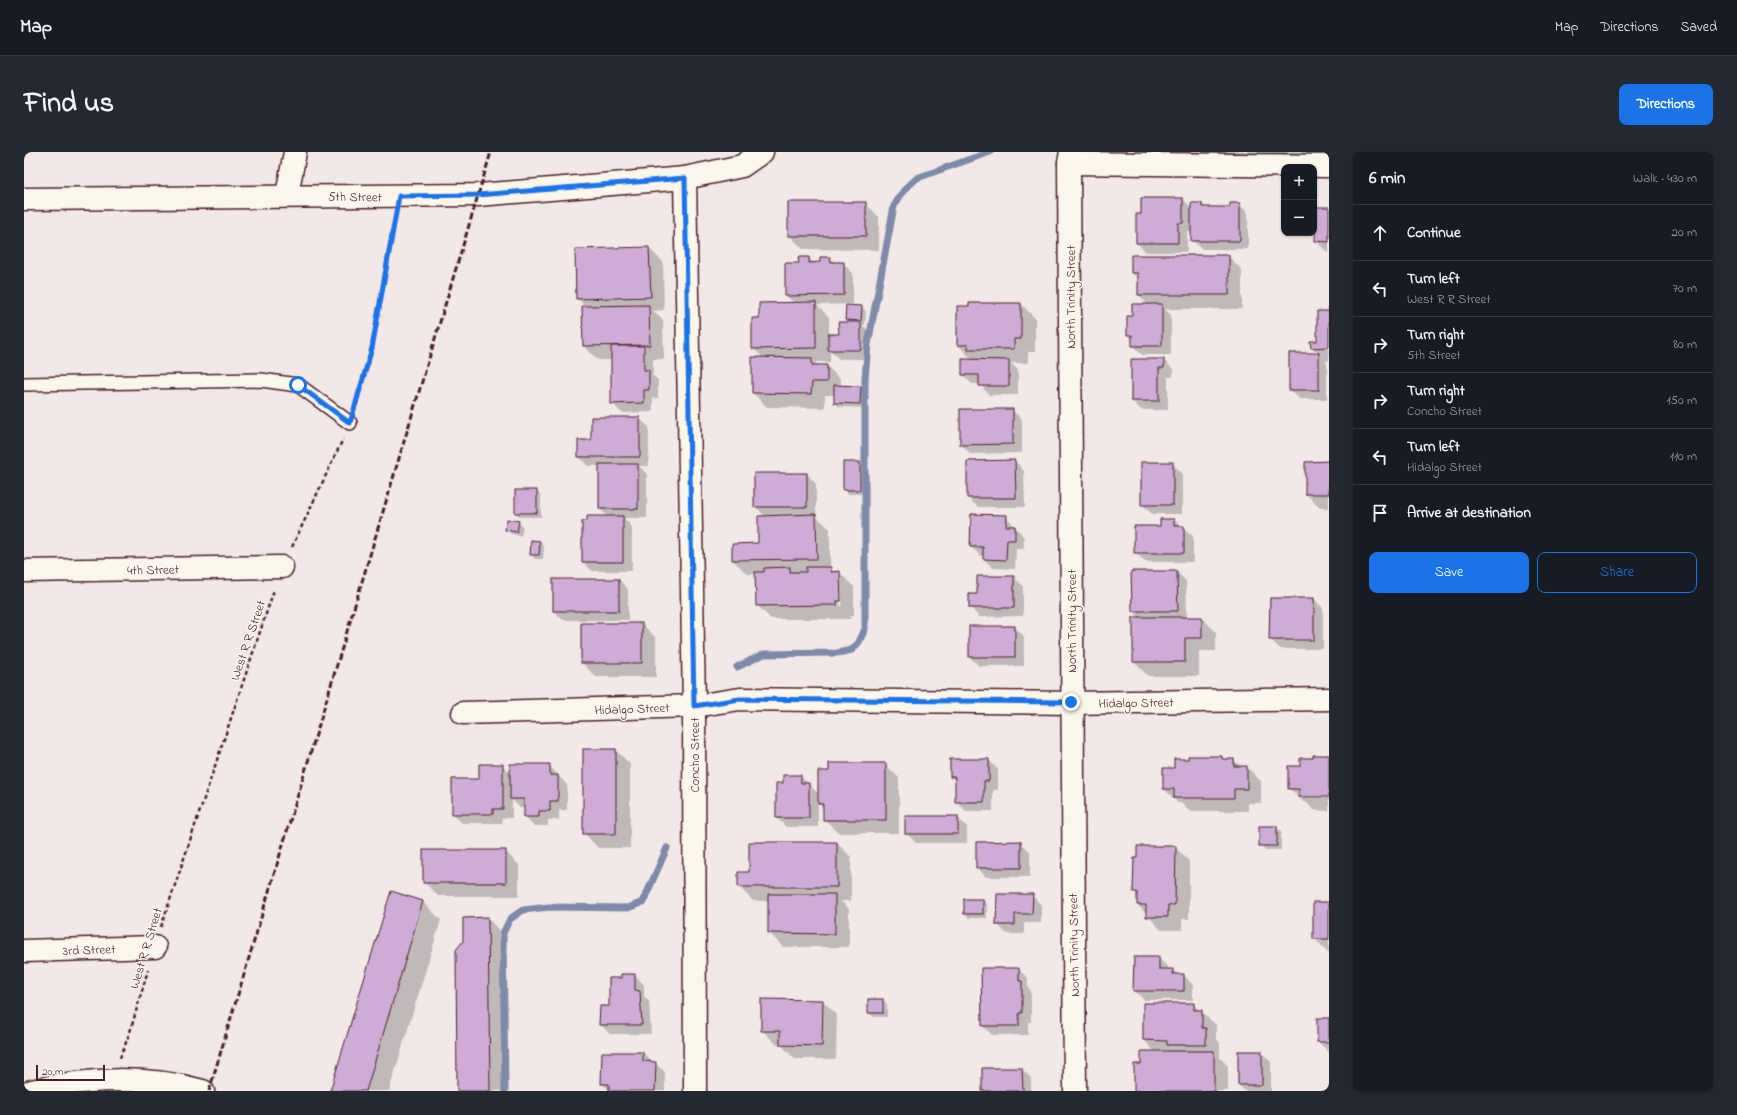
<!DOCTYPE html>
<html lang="en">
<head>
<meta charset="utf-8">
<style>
  :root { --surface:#171b24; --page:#242831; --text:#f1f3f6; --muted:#9ea1a6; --line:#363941; --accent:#1a73e8 }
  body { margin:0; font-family:"Indie Flower",sans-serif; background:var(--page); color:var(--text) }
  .controls { position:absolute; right:12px; top:12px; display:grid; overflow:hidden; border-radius:8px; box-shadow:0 1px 3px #0004 }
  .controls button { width:36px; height:36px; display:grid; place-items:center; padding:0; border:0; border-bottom:1px solid var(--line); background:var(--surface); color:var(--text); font:20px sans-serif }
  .scale { position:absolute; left:12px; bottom:10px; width:69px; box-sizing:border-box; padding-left:4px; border:2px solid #4a1f2b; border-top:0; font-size:11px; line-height:14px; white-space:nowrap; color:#4a1f2b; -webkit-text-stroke:3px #fbf7ec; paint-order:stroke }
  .stop { position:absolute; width:12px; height:12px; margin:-9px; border:3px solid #1a73e8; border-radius:50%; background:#fff }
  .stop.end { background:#1a73e8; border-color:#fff; box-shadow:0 1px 4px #0008 }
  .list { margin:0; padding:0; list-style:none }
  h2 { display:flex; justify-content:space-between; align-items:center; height:52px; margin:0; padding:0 16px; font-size:17px }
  h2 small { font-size:13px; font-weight:400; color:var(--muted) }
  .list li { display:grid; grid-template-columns:26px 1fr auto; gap:12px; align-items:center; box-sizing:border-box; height:56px; padding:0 16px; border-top:1px solid var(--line) }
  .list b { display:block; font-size:15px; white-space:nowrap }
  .list p { margin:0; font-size:13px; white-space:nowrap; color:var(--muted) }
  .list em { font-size:13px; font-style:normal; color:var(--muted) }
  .actions { display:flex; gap:8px; padding:12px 16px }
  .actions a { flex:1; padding:9px 0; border:1px solid var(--accent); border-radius:8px; text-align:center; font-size:14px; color:var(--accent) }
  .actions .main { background:var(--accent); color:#fff }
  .icon { flex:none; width:22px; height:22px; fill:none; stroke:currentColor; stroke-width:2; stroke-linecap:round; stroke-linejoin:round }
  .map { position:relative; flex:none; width:1305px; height:939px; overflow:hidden; border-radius:8px }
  header { display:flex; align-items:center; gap:24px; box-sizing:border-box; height:56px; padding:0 20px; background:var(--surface); border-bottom:1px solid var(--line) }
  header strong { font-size:19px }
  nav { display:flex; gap:22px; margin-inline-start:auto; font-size:14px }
  .intro { display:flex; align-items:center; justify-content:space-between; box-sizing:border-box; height:96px; padding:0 24px }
  h1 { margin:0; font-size:28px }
  .button { padding:10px 18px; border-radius:8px; background:var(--accent); color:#fff; font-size:14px; font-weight:700 }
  main { display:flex; gap:24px; padding:0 24px }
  aside { flex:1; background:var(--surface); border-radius:8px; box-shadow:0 1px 3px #0004 }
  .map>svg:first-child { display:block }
  .green { fill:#b8ecae; stroke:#81866c }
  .shadow { fill:#0003; fill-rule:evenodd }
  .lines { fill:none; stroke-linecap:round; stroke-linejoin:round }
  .stream { stroke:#7f89a9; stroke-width:7 }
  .building { fill:#ceacd7; stroke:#4a1f2b }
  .lane-casing { stroke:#4a1f2b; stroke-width:16 }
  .street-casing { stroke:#4a1f2b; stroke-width:25 }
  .secondary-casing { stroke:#4a1f2b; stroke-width:25 }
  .path { stroke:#4a1f2b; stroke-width:2.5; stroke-dasharray:4 3; stroke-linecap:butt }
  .lane { stroke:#fbf7ec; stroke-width:13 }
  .street { stroke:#fbf7ec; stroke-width:22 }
  .secondary { stroke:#fbf7ec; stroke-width:22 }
  .rail { stroke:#4a1f2b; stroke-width:3; stroke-dasharray:6 3; stroke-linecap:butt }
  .route { stroke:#1a73e8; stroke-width:5 }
  .labels { text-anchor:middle; stroke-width:3; stroke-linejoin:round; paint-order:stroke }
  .street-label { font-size:13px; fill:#4a1f2b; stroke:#fbf7ec }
</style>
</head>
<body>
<header>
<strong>Map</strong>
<nav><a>Map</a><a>Directions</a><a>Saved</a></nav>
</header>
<div class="intro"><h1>Find us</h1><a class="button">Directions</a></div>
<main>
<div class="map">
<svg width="1305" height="939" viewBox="0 0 1305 939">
  <rect width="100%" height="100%" fill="#f2e8e8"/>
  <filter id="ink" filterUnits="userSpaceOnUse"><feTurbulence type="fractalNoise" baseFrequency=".025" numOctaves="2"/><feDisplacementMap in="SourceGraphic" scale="8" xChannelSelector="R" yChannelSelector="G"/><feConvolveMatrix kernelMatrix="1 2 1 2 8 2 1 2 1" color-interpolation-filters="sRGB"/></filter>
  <g filter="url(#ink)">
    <!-- green -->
    <path class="green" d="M1074,0H1305V3H1079Z"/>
    <!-- shadow -->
    <g class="shadow">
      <path d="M1159,47L1168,57L1178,52L1182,56H1207L1215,52L1224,61V97H1178L1168,88V80H1163V100H1122L1113,91L1118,63Z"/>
      <path d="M841,51L855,65V98L779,97L765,83Z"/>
      <path d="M1305,56V102L1292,89Z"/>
      <path d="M625,96L639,110L640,158L629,159L639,168L640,207H629V224L634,228V246H629V260L598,261L588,251V208H574L560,194L562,155L553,146Z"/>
      <path d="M1204,104L1218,118V157H1141L1147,163V203H1118L1109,194V188L1104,183L1109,165L1125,154L1115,143V127L1108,121Z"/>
      <path d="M785,106L791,112L797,111L806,106L811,111H819L829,121V152L793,153L805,165V183H816L826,171L822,167L838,155L842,159L841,173H838L846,180V207H815L806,198V210H791L795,214H803L817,228V234L837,235L841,239L840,256L815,255L811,251V243H801V256L743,255L729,241L739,206L729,196L736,167L770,151L762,143L776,112Z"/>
      <path d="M997,152L1011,166V200H1004V211H987L994,218V243H965L956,232H948L939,223L949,208L934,193Z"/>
      <path d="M1305,160V209H1301L1303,212V247H1276L1266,238L1295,202L1288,195L1294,190Z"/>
      <path d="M1139,208L1149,217V225H1144V258H1117L1108,249Z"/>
      <path d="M988,258L998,267V301L946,302L937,292Z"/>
      <path d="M615,266L625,275V314H615L623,322V366H600L608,375V419H568L559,410L564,370L584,365L576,357V314H564L555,305L568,289Z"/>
      <path d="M991,309L1000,319L1001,355H954L944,346Z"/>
      <path d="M1305,310V356H1296L1282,342V311Z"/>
      <path d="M836,311L840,315V342H824L820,337Z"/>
      <path d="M1148,311L1158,321V362H1128L1118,352Z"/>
      <path d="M783,322L792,332V364L806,377V416L811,421H816L830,435V463H827V467H747L733,453L732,422H723L709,408L735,392L741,364L731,354ZM815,429H817L818,454H816Z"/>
      <path d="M513,339L517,344V365H496L492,360Z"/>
      <path d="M982,364L1000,385V397H992L991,417L969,416L960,407V404H957L947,395Z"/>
      <path d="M1150,368L1169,384V410H1121L1112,401L1137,375Z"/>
      <path d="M494,370L499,375L497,384L487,382L482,377Z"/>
      <path d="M516,390L520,395L519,407H511L507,402Z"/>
      <path d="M1153,420L1162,429L1163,466H1178L1192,480V499H1175V524H1124L1110,510L1116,466L1109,459Z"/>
      <path d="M990,425L999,434V464L955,465L946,455L954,443Z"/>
      <path d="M595,428L604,437V468H539L530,459Z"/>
      <path d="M1247,447H1290L1299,456V497H1256L1246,487Z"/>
      <path d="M558,472H618L632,486V525H572L558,511Z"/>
      <path d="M991,475L1000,484V514H955L946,505Z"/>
      <path d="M560,598H592L606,612V696H574L560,681Z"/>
      <path d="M1305,604V644H1281L1283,646H1305V659L1290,658L1282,650H1279L1265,636L1277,615Z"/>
      <path d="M1197,605L1200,608H1210L1217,615H1223L1237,629V651H1224V659H1165L1157,651H1154L1140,637V617H1151Z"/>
      <path d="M965,608L974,618V638H969V659H942L932,649V630L927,624Z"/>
      <path d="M861,612L875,626V681H815L800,667V658L794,651V675H762L753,666L760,632L776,624L795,642L806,620Z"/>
      <path d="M478,613L487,622L525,613L543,633V658H535V668H524V674H510L501,664V656H496L488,648V666H478V671H438L429,662L456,628Z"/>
      <path d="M933,665L943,675V691H892L882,681Z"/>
      <path d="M1252,675L1257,679V698H1241L1236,693Z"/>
      <path d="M996,690L1006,699V725H962L953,716Z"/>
      <path d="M813,691L827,705V749H817L825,757V795H759L745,781V749H729L715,735L726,721Z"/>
      <path d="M1151,695L1165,709V767H1158V778H1137L1114,753V743L1110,739Z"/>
      <path d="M481,699L495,713V744H414L400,730Z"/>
      <path d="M368,740L399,750L417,768L365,939H307Z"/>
      <path d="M1008,743L1017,753V771H1000V782H983L973,772Z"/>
      <path d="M959,748L963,752V766H945L941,762Z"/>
      <path d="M1305,751V800H1304L1290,786Z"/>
      <path d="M463,766L482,785L483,939H434Z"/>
      <path d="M1134,806L1144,815V818H1149L1154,823H1160L1169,833V848H1120L1110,838Z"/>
      <path d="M994,817L1004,826V836L1007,839V870H1004V883H968L959,874Z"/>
      <path d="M611,823L620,833V844L625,849L627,882H586L576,872L586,855L597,827Z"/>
      <path d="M859,848L863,852V865H850L845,861Z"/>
      <path d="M799,849L813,863L812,907H771L757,893L752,892L738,878Z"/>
      <path d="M1169,852L1192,873V887L1196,891V906L1204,914V939H1112L1118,913L1131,900L1120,888Z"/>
      <path d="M1305,867V901L1294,889Z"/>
      <path d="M1237,900L1247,910V939H1221L1215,933Z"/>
      <path d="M619,901L641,920V939H586L578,931Z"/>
      <path d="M998,917L1007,926V939H959Z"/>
    </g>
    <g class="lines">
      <!-- stream -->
      <g class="stream">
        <path d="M713,515L740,502L813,501L828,498L835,490L841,477V226L844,192L870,54L880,38L893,26L966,0"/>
        <path d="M481,939L479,781L486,767L499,758L525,755L604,756L619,750L643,696"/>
      </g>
    </g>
    <!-- building -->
    <g class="building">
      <path d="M1117,46H1159V71H1154V91H1112V62H1117Z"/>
      <rect x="764" y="50" width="78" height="34"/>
      <path d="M1167,51H1178V55H1206V51H1216V89H1167Z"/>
      <path d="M1292,55H1305V90L1291,89Z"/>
      <path d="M625,95L627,145L552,147L551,97Z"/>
      <path d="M1107,103H1205V143H1114V121H1107Z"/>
      <path d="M774,105H785V111L796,110V105H806L807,110H820V143L761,144V111H775Z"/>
      <path d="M792,150V196L728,197V166H735V151Z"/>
      <path d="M945,151H997V187H990V197H944V193H933V154H945Z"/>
      <path d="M1108,152H1138V194H1108V183H1103V164H1108Z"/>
      <path d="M625,153L626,193L559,194L558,154Z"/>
      <path d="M822,153L838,154L837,169L821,168Z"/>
      <path d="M1305,153V195L1287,196L1286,189H1293V159H1305Z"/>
      <path d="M814,170H837V198H804V182H815Z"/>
      <path d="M587,194H620V218H625V238H620V251L587,252Z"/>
      <rect x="1265" y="201" width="30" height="37"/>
      <path d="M728,205L788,206V213H803V230H788L787,242L728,241Z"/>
      <path d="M938,207L985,208V234H955V223H938Z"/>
      <path d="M1107,207H1140V216H1135V249H1107Z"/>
      <path d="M810,233L837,234L836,252L810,251Z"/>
      <path d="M936,257H989V292L936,293Z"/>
      <path d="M567,265H616V305H554V288H567Z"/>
      <path d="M991,308L992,346H943V309Z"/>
      <path d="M1305,309V342H1281V310Z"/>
      <rect x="819" y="310" width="17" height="28"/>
      <rect x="1117" y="310" width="32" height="43"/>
      <rect x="575" y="312" width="39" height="45"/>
      <rect x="730" y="321" width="53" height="34"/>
      <rect x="491" y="338" width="22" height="23"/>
      <path d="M792,362L793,407L708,408V392L734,391V364Z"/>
      <path d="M947,362L983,363L982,374H991V388H983L982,408L959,407V395H946Z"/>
      <path d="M563,364H599V410H558V369H563Z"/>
      <path d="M483,367L495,369L493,380L481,378Z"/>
      <path d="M1136,367H1150V374H1160V401H1110V374H1136Z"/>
      <path d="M507,388L516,389L515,403H506Z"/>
      <path d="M766,415V420H782V415H807V420L816,419L817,449H813V453L732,454L731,420H740V416Z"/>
      <path d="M1107,419H1153L1154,459H1108Z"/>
      <path d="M953,424H990V456H945V442H953Z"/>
      <rect x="529" y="427" width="66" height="32"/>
      <path d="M1246,446H1290V488H1245Z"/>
      <path d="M1109,465H1178V486H1161V510H1109Z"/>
      <rect x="557" y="471" width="61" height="40"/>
      <rect x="945" y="474" width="46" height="31"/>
      <rect x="559" y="597" width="33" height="85"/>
      <path d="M1289,603H1305V645H1275V637H1264V614H1276V606H1289Z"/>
      <path d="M1164,604H1198V607H1210V614H1223V637H1210V646H1150V637H1139V616H1150V607H1164Z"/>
      <path d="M926,607H965V629H960V650H931V625H926Z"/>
      <path d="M805,611H862V668H799V652H794V619H805Z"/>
      <path d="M455,612H479V657H469V662H428V627H455Z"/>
      <path d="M486,612H526V623H534V649H526V659H515V665H500V647H486Z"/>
      <path d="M759,623H777V631H785V666H752V631H759Z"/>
      <rect x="881" y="664" width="53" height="18"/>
      <rect x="1235" y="674" width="18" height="20"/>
      <path d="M997,689V716H952V690Z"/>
      <path d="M725,690H813V735H714V720H725Z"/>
      <path d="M1113,694H1152L1151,753H1144V765H1122V753H1113V740H1109L1110,706H1113Z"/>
      <rect x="399" y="698" width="83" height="33"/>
      <path d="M367,739L399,749L342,939H306Z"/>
      <path d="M744,742H811V782L744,781Z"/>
      <path d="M973,742H1009L1008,762H991V773H972Z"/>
      <rect x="940" y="747" width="19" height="15"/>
      <rect x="1289" y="750" width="16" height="37"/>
      <path d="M464,765L466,939H433L432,798L439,789V766Z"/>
      <path d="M1110,805H1135V817H1149V822H1160V839H1109Z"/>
      <path d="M957,816H995V829H998V861H995V874H958Z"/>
      <path d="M597,822H611V838L616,839L618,873H575L576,854H585V826H597Z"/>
      <path d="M737,847L799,848L798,894L756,893V879H737Z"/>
      <rect x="844" y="847" width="15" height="14"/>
      <path d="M1119,851H1170V858H1178V876H1182V893H1143V889L1119,888Z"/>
      <rect x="1293" y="866" width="12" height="24"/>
      <path d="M1117,899H1190V939H1110V912H1117Z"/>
      <rect x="1214" y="899" width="24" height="34"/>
      <path d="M578,900H619V909L632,910L631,939H585V932H577Z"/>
      <path d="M958,916H998L999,939H958Z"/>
    </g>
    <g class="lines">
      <defs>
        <path id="lane" d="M0,232L237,228L274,233L326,271"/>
        <g id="street">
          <path d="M1047,0L1045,11L1051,939"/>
          <path d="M1045,11L1305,14"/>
          <path d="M661,26L670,554L671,939"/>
          <path d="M263,43L271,0"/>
          <path d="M0,419L258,415"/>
          <path d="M439,561L670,554L716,547L1047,551L1305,547"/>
          <path d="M0,799L131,795"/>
        </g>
        <g id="secondary">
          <path d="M0,47L454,43L661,26L718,14L738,0"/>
          <path d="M8,939C64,925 124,924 179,939"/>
        </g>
      </defs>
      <!-- lane casing -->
      <use href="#lane" class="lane-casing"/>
      <!-- street casing -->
      <use href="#street" class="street-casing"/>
      <!-- secondary casing -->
      <use href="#secondary" class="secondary-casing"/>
      <!-- path -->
      <g class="path">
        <path d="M332,253L348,196L371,66"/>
        <path d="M268,395L319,287"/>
        <path d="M137,775L250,438"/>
        <path d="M96,906L106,880L124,818"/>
      </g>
      <!-- lane -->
      <use href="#lane" class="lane"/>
      <!-- street -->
      <use href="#street" class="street"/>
      <!-- secondary -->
      <use href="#secondary" class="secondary"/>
      <!-- rail -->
      <path class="rail" d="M185,939L467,0"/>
    </g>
  </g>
  <g class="lines" filter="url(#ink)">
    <!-- route -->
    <path class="route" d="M274,233L326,271L348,196L375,44L454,43L661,26L670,554L716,547L1047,550"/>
  </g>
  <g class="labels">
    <!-- street labels -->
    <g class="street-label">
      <text transform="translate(331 44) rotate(1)" y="5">5th Street</text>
      <text transform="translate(1046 145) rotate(-90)" y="5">North Trinity Street</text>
      <text transform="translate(129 417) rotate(-1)" y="5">4th Street</text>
      <text transform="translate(1047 469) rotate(-90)" y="5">North Trinity Street</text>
      <text transform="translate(223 488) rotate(-71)" y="5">West R R Street</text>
      <text transform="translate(1112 550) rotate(-1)" y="5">Hidalgo Street</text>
      <text transform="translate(608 556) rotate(-2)" y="5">Hidalgo Street</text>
      <text transform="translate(670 603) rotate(-90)" y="5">Concho Street</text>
      <text transform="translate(1049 793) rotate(-91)" y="5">North Trinity Street</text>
      <text transform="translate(121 796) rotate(-73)" y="5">West R R Street</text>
      <text transform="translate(65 797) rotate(-2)" y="5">3rd Street</text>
    </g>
  </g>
</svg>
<div class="controls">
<button>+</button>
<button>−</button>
</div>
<div class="scale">20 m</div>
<div class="stop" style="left:274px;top:233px"></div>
<div class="stop end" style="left:1047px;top:550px"></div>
</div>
<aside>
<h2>6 min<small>Walk · 430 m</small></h2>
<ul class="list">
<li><svg class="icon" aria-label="ahead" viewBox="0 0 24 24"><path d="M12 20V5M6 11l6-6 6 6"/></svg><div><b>Continue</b></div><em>20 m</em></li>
<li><svg class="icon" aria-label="left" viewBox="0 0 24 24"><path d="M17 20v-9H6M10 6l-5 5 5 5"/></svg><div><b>Turn left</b><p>West R R Street</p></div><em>70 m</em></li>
<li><svg class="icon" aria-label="right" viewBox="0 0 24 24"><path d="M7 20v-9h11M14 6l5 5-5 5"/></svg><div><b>Turn right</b><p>5th Street</p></div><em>80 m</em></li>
<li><svg class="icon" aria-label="right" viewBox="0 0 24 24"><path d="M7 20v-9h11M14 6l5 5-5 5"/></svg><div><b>Turn right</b><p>Concho Street</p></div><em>150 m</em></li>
<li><svg class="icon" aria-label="left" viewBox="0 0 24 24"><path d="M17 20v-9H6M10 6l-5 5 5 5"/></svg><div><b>Turn left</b><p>Hidalgo Street</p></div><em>110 m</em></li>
<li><svg class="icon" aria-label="arrive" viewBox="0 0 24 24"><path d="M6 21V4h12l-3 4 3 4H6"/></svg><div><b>Arrive at destination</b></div></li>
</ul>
<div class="actions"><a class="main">Save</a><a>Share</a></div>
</aside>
</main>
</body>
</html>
